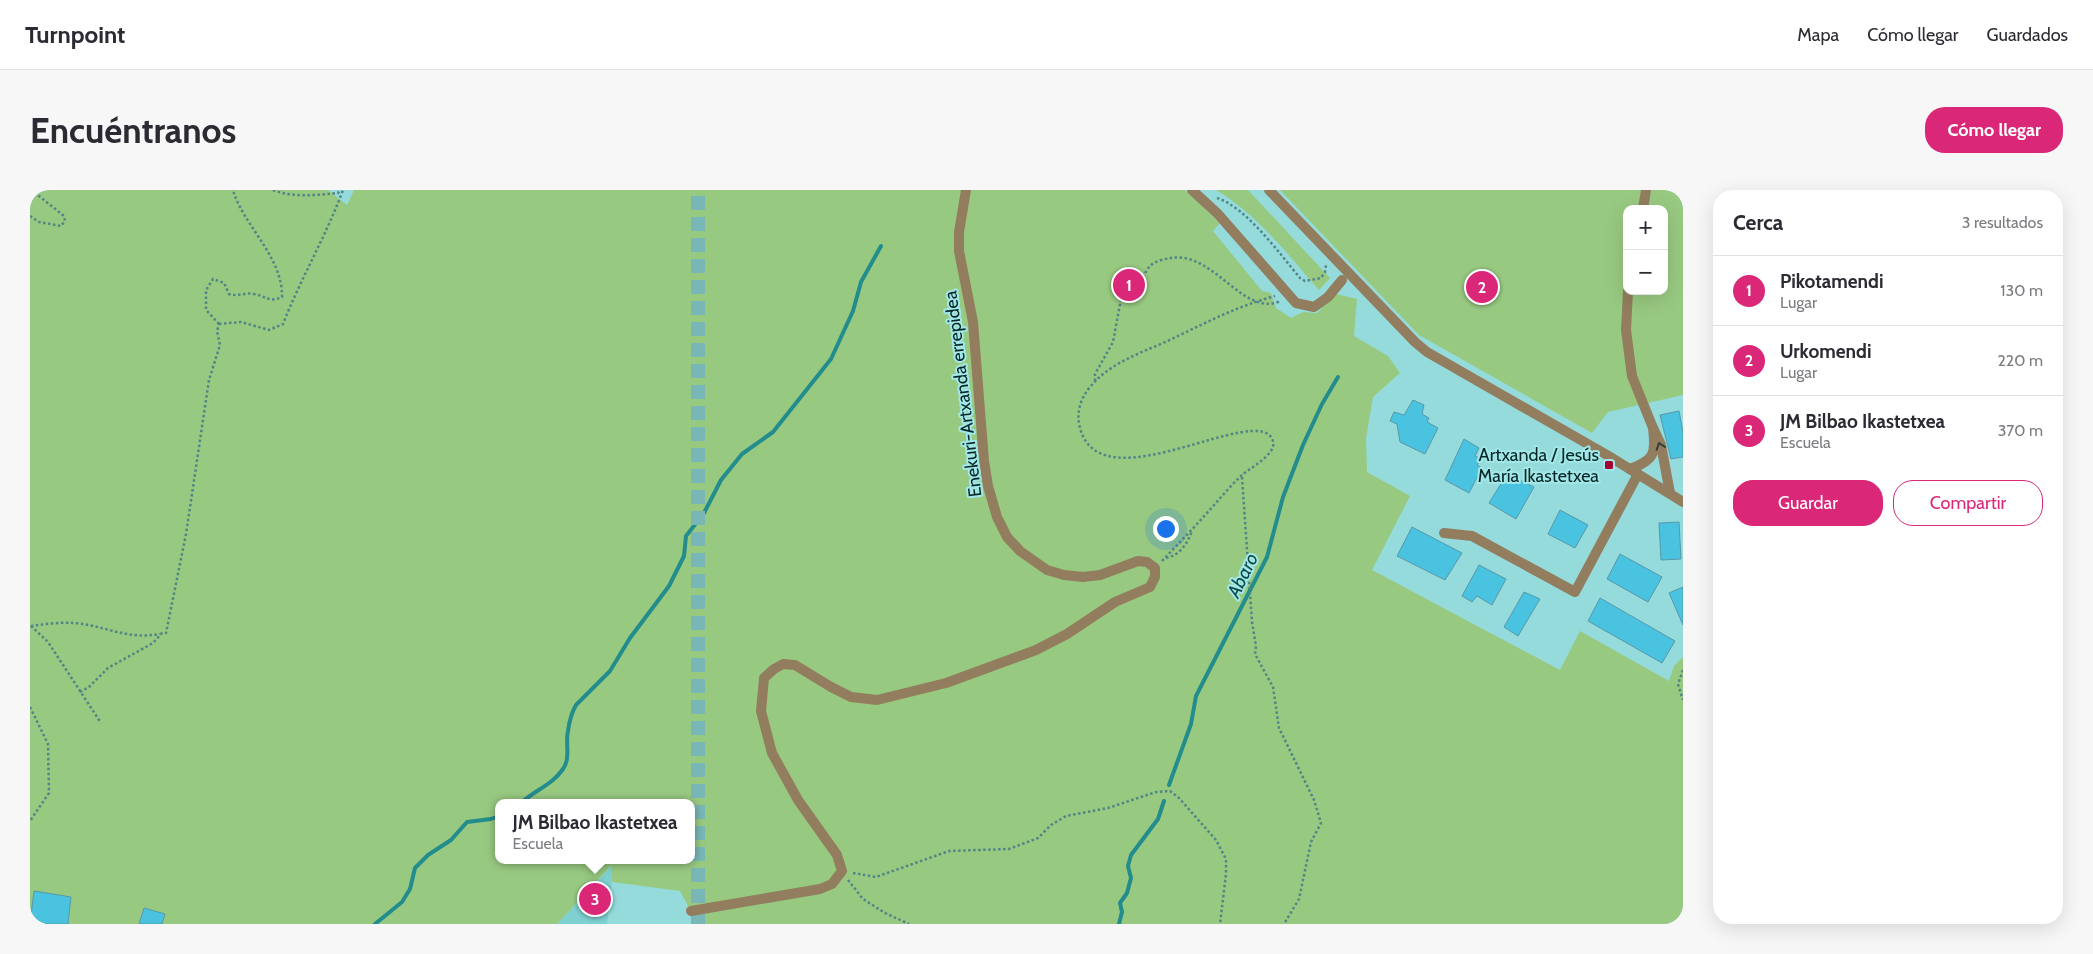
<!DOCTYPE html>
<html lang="es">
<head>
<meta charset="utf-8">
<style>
  :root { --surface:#fff; --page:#f7f7f7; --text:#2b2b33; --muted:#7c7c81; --line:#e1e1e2; --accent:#db2777 }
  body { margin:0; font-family:Cabin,sans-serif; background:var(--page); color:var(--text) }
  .controls { position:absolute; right:15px; top:15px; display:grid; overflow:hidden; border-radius:10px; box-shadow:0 5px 20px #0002 }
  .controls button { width:45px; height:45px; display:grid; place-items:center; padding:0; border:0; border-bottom:1px solid var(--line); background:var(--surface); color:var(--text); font:25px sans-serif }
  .you { position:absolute; left:1135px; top:338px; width:18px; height:18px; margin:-12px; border:4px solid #fff; border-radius:50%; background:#1a73e8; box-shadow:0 0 0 8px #1a73e833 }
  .badge { display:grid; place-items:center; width:32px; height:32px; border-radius:50%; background:var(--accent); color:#fff; font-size:16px; font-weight:700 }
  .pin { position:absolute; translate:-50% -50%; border:2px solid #fff; box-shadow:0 1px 5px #0006 }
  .popup { position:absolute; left:465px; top:609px; width:200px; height:65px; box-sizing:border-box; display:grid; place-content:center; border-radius:10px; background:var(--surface); filter:drop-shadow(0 1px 4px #0005); font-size:16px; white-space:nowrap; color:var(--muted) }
  .popup b { font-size:19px; color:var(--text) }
  .popup::after { content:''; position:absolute; left:50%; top:100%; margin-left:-10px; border:10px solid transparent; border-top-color:var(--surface) }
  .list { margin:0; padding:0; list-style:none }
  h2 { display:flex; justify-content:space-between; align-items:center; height:65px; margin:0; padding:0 20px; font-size:21px }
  h2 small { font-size:16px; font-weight:400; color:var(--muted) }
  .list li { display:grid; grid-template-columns:32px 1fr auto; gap:15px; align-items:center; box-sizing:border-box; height:70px; padding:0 20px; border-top:1px solid var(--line) }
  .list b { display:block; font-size:19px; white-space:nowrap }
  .list p { margin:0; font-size:16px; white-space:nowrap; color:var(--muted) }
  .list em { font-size:16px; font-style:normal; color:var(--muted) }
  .actions { display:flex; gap:10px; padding:15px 20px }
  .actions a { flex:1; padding:11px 0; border:1px solid var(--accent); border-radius:20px; text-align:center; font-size:18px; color:var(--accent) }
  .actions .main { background:var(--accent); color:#fff }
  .map { position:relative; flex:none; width:1653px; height:734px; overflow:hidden; border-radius:20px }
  header { display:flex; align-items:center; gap:30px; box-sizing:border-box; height:70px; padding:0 25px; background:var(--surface); border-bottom:1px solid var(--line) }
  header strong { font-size:24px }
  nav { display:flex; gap:28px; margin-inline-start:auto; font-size:18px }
  .intro { display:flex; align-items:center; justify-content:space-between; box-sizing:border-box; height:120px; padding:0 30px }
  h1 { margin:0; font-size:35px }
  .button { padding:12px 22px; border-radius:20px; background:var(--accent); color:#fff; font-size:18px; font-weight:700 }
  main { display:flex; gap:30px; padding:0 30px }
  aside { flex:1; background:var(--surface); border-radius:20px; box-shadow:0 5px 20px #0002 }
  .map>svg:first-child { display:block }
  .built { fill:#7fd0d0 }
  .green { fill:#98c981; fill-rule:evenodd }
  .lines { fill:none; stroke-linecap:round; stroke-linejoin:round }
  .stream { stroke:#238c8d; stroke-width:4 }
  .building { fill:#49c3df; stroke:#5898a9 }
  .trunk-tunnel { stroke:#79b7b7; stroke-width:14; stroke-dasharray:14 7; stroke-linecap:butt }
  .path { stroke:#528586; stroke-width:2.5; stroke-dasharray:2.5 2.5; stroke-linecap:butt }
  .minor { stroke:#937d5f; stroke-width:10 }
  .tertiary { stroke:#937d5f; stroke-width:10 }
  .oneway { stroke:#324038 }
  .poi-dot { fill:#a30432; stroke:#a2e8e8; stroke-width:2 }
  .labels { text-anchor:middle; stroke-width:4; stroke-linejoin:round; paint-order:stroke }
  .street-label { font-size:18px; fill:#082627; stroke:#a2e8e8 }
  .poi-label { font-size:18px; fill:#082627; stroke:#a2e8e8; text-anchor:end }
  .water-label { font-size:19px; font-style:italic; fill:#0e494a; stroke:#a2e8e8 }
</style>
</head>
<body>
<header>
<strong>Turnpoint</strong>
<nav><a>Mapa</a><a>Cómo llegar</a><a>Guardados</a></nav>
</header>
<div class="intro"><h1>Encuéntranos</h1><a class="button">Cómo llegar</a></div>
<main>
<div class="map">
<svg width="1653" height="734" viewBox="0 0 1653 734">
  <rect width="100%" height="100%" fill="#95dbdb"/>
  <!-- built -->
  <path class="built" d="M582,676V692L577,734H527Z"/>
  <!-- green -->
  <g class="green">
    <path d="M0,0H298L317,15L324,0H1155L1190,33L1183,41L1232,101L1241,103L1246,118L1261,128L1273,122L1287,123L1306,104L1327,109L1324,146L1358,166L1370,183L1343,207L1336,249L1337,282L1380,306L1342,380L1530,480L1550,441L1639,491L1644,476L1653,467V734H668L650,701L582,692L581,676L527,734H0ZM469,613H661V670H469Z"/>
    <path d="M1186,0H1218L1300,88L1289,100C1258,65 1227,24 1186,0Z"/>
    <path d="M1250,0H1653V205L1578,222L1562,243L1389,145ZM1597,19H1634V101H1597Z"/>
  </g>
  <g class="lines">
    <!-- stream -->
    <g class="stream">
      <path d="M1139,595L1161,534L1166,506L1237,367L1253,307L1273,255L1292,214L1308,187"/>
      <path d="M491,613C505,600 522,595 533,579C541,568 535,553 538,541C539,533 542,522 546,515L580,481L600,448L639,396L654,366L656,346L674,323L691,290L712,264L743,242L801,169L823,121L831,92L851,56"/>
      <path d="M345,734L372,712L380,699L385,678L398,665L421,650L437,632L461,629L469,626"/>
      <path d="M1089,734L1092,722L1090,713L1097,703L1101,688L1098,676L1101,665L1128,629L1134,611"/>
    </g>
  </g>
  <!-- building -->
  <g class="building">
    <path d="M1383,210L1394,215L1392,224L1399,228L1397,232L1408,238L1395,264L1370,252L1367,234L1360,231L1364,222L1374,225Z"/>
    <path d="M1649,221L1653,242V267L1641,269L1630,225Z"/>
    <path d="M1434,249L1449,258L1445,266L1451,269L1447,275L1452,278L1439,303L1415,290Z"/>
    <path d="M1477,284L1504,297L1486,329L1459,313Z"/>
    <path d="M1530,320L1558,335L1545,358L1518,344Z"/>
    <path d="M1649,332L1651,369L1631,370L1629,333Z"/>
    <path d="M1382,337L1432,363L1415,390L1367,366Z"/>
    <path d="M1590,364L1632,387L1618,412L1577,389Z"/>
    <path d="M1449,375L1476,389L1462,415L1447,406L1442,412L1432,406Z"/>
    <path d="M1653,397V435L1639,403Z"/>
    <path d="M1494,402L1510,409L1488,446L1474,437Z"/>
    <path d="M1570,408L1645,451L1632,473L1558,431Z"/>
    <path d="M4,701L41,707L38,734H0Z"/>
    <path d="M114,718L135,724L132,734H109Z"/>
  </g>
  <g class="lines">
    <!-- trunk-tunnel -->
    <path class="trunk-tunnel" d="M668,734V0"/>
    <!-- path -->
    <g class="path">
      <path d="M243,0C263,8 287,5 308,3L310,0"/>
      <path d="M1187,8C1216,17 1250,64 1270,88L1275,91L1291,88L1295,82L1296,75"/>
      <path d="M0,26L9,32L31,36L35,31L34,26L9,6L8,0"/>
      <path d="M189,134L176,120V100L183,89L194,93L199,104C208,107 216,102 224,104C236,106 239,113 252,107C253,67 213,35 203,0"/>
      <path d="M189,134L211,132L239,140L253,134C271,88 296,46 313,0"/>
      <path d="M1065,191V184L1083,152L1091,109L1101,98L1108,97C1112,91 1115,81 1120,76C1125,71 1134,69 1141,68C1183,61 1212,125 1248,112L1249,109"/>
      <path d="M1212,287L1222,432L1226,456L1225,464L1243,497L1249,538L1284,610L1291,633L1281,652L1269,709L1254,734"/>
      <path d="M1136,368C1150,365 1157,354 1162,341"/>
      <path d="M1132,371C1147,355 1162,340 1176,324C1188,311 1199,297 1212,285C1220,278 1247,264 1243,251C1230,209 1071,317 1050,238C1046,223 1050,209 1060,197C1082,170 1118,161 1148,146C1181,130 1209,116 1245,106"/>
      <path d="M1,436C15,434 31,432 45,433C76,436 97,450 130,444"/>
      <path d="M1,436L18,452L71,533"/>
      <path d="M1653,480L1648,494L1653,510"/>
      <path d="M50,502L59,497L78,478L123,453L132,443H136L156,344L179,190L190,155L187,141L189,134"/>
      <path d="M0,517L18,554L19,603L0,631"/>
      <path d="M823,683L846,687L919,661L979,659L1008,648L1021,635L1036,626L1078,618L1126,602L1140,601L1149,608L1186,650L1196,669V684L1190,734"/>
      <path d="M818,690L833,709L855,723L879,734"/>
    </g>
    <!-- minor -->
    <g class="minor">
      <path d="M1162,0L1188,24L1266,113L1284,117L1298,107L1312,90"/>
      <path d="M1613,19L1616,0"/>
      <path d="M1598,101L1596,140L1602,186L1623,238"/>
      <path d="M1600,279C1625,270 1626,263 1623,238L1631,255L1640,303"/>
      <path d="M1414,343L1442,346L1545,402L1608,284"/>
      <path d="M661,721L790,699L802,694L812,681L807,665L768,610L742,563L731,521L734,488L744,479L753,474L765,475L801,497L821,507L847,510L916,493L1006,460L1037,444L1085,412L1120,397L1125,387V378L1117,372L1108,371L1070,385L1053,387L1034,385L1017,380L990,361L977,347L967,327L958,296L954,271L943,132L929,61V42L936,0"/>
    </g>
    <!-- tertiary -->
    <path class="tertiary" d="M1239,0L1385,152L1397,162L1577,265L1653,312"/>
  </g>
  <!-- one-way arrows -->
  <defs><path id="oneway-chevron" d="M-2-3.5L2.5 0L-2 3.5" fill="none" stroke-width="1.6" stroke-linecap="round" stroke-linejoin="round" transform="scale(1.25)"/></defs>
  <use class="oneway" href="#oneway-chevron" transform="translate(1630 256) rotate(-109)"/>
  <!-- markers -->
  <rect class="poi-dot" x="1574" y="270" width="10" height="10" rx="2.5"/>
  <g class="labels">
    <!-- street labels -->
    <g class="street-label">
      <text transform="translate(933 204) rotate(-97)" y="6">Enekuri-Artxanda errepidea</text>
    </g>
    <!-- poi labels -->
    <g class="poi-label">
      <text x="1569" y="271">Artxanda / Jesús<tspan x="1569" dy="21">María Ikastetxea</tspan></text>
    </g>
    <!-- water labels -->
    <g class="water-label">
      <text transform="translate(1212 385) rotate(-64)" y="7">Abaro</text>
    </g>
  </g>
</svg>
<div class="controls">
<button>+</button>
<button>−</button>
</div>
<div class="you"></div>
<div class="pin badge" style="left:1099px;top:95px">1</div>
<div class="pin badge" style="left:1452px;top:97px">2</div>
<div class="pin badge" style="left:565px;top:709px">3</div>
<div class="popup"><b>JM Bilbao Ikastetxea</b>Escuela</div>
</div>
<aside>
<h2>Cerca<small>3 resultados</small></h2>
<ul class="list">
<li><span class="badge">1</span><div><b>Pikotamendi</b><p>Lugar</p></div><em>130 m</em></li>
<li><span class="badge">2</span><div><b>Urkomendi</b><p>Lugar</p></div><em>220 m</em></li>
<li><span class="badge">3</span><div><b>JM Bilbao Ikastetxea</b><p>Escuela</p></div><em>370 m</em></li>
</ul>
<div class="actions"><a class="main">Guardar</a><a>Compartir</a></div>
</aside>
</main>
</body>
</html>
